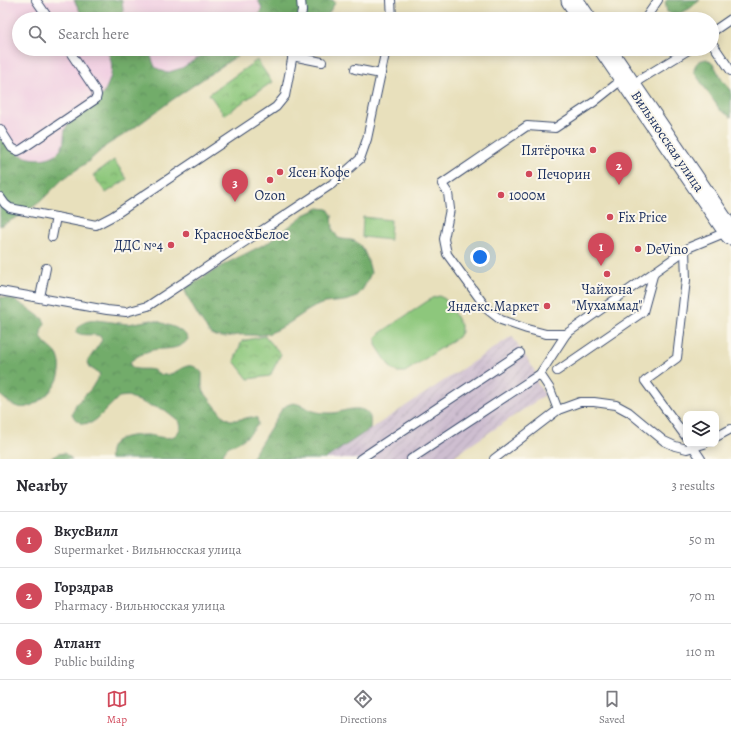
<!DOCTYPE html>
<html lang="en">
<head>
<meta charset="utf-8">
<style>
  :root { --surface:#fff; --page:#f7f7f7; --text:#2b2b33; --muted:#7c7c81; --line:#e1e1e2; --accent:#d1495b }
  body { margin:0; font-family:Alegreya,serif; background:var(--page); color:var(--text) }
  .controls { position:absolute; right:12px; bottom:12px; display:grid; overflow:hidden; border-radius:8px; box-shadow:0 2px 10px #0003 }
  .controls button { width:36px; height:36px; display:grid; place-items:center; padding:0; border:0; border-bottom:1px solid var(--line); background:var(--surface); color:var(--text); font:20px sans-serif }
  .you { position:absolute; left:480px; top:257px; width:14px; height:14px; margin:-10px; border:3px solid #fff; border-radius:50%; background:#1a73e8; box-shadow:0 0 0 6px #1a73e833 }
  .badge { display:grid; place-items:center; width:26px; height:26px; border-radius:50%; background:var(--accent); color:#fff; font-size:13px; font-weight:700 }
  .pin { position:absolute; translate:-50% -33px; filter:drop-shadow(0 1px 2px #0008) }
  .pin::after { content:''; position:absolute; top:21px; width:14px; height:12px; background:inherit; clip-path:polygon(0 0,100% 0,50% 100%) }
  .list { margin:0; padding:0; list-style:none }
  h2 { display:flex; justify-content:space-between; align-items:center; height:52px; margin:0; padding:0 16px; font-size:17px }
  h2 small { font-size:13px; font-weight:400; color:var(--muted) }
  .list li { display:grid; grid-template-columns:26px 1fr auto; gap:12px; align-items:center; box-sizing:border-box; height:56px; padding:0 16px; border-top:1px solid var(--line) }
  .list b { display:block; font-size:15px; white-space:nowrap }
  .list p { margin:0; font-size:13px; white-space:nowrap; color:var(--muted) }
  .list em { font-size:13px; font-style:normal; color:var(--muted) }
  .icon { flex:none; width:22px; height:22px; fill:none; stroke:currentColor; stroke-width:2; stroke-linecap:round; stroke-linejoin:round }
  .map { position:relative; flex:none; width:731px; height:459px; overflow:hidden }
  .search { position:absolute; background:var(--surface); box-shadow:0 2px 10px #0003; left:12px; right:12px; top:12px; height:44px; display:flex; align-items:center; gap:10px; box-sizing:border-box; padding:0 14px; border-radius:22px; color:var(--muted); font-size:15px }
  .sheet { height:220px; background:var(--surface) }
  nav { display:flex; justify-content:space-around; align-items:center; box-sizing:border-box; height:56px; border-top:1px solid var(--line); background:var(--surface); font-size:11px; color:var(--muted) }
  nav a { display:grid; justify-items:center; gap:2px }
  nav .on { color:var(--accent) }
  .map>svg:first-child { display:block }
  .built { fill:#f1d0e2 }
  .industrial { fill:url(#industrial-furrows) }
  .grass { fill:#8dc77b; stroke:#547b6c }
  .forest { fill:url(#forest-crowns); stroke:#466e64 }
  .park { fill:url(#park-crowns); stroke:#547b6c }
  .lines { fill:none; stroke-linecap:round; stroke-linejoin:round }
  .service-casing { stroke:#3a4a6c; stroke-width:10 }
  .tertiary-casing { stroke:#3a4a6c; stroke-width:23 }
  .service { stroke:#fff; stroke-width:8 }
  .tertiary { stroke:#fff; stroke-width:21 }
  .poi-dot { fill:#d1495b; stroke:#fbf7ec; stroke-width:1.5 }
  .labels { text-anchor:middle; stroke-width:4; stroke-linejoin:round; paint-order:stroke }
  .street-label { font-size:14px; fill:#1b2f5e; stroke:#fbf7ec }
  .poi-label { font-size:14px; fill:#1b2f5e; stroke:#fbf7ec; text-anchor:start }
</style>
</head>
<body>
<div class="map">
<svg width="731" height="459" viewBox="0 0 731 459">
  <defs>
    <pattern id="industrial-furrows" width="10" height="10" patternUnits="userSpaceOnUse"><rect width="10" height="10" fill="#cebed0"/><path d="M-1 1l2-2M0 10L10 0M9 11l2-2" fill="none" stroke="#a69bac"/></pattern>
    <pattern id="forest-crowns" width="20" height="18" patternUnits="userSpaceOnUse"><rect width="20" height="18" fill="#72ac6b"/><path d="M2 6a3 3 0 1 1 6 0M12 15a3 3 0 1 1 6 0" fill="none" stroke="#5d8c5b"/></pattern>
    <pattern id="park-crowns" width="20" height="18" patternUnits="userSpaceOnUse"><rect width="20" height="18" fill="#8dc77b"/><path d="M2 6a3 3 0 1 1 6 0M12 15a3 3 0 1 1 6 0" fill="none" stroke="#72a268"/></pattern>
  </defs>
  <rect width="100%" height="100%" fill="#fbf7ec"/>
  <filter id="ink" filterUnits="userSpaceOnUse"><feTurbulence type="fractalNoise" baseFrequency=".025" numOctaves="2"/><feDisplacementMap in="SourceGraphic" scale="8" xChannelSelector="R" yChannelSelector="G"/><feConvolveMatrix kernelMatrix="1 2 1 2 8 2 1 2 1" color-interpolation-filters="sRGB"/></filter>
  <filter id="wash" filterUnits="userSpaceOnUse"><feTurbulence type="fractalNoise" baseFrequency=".012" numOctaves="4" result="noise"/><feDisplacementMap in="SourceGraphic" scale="16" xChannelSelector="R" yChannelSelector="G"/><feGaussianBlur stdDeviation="0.9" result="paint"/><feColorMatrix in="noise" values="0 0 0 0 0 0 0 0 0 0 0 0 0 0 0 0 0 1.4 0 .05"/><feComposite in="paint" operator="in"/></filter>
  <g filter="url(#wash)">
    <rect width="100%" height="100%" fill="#e8e0bc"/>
    <!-- built -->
    <g class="built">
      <path d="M0,0H83L96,19H19V49H116L146,93L47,172L0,146Z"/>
      <path d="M100,0H277L268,19H113Z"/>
      <path d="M133,49H224L167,87Z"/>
    </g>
    <!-- industrial -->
    <path class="industrial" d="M512,336L534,369L537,383L545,395L450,459H325Z"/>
    <!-- grass -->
    <g class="grass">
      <path d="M363,217L391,220L390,240L362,237Z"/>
      <path d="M439,296L445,299L461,325V332L458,337L405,372H397L390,367L376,345V338L380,333L432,298Z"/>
    </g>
    <!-- forest -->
    <g class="forest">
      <path d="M74,0H122L124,19H84Z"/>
      <path d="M258,0H333L335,3L325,19C318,19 309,20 302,19C295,18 293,15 286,19H254L262,11L261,6Z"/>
      <path d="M667,0H700L689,9L676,15L667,12L665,2Z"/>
      <path d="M105,49H148L155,67L166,73L182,68L212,49H247L172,100L130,131L107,145L89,161L63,179L41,201L25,213L0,226V137C6,143 13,151 21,155C33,161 55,161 62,147C66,139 62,132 68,124C71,121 75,116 79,113C84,109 92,106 97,101C110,88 118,63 105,49Z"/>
      <path d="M707,59L714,65L722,80L731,90V117L720,110L694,72C694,63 699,60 707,59Z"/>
      <path d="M319,208L328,209L332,215L333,230L338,238C343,240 350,239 355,241C365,246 369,264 371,273C367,281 362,294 354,298C344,303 331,301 321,304C303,311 289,326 270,333C259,337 248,334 237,335C228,337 217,339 210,333C207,332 207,328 205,326C196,314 190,302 184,289L227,263L269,242L304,215Z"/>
      <path d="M0,297C16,297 30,310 43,319L45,323C44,326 41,329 41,331C39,344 54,347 58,356C67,378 48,398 30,406C18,411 9,403 0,395Z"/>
      <path d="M96,320L128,324L152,320L157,321L176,328L185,334L188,339C180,351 164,348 152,350C145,352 135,357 130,362L131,367C139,371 145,368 153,370C157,372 160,375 165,375C180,374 188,356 202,373V386L204,392L223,416L230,420H236L251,417L257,418L258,424C254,430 249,436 242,440C230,447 227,443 221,459H110C106,436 132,435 149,435C156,436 164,439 171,437C177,436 179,431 181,426L179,421L165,410L148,405L128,396L119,397L97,419L91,423L82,424L75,419L72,414L76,404L91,389L100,374L89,367L87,362L102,340L100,336C91,333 83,337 76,332C80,322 87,321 96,320Z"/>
      <path d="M293,403C302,404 308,410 317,412C321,413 328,413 333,413C343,412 363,402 370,417C371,420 370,425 370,429L325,459H251L282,409L287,405Z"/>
      <path d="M64,453L72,459H49L58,454Z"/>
    </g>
    <!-- park -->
    <g class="park">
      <path d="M257,60L272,82L224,115L209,94Z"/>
      <path d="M114,160L127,179L106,193L93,175Z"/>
      <path d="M265,336L281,354L270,376L248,379L234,361L242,341Z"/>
    </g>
  </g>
  <g filter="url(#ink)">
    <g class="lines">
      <defs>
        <g id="service">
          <path d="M36,0L49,19"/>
          <path d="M391,0L392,19"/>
          <path d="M300,19L302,11L301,0"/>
          <path d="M645,19L658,0"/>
          <path d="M712,32L731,19"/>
          <path d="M712,43L731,71"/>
          <path d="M292,56L322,62"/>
          <path d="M355,69L381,74"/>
          <path d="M624,78L594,102L555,128L527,126L442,184L448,193L450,209L444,239L447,254L488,310L501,320L527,329L546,334H566L690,247L729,231"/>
          <path d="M631,85L690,49"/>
          <path d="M0,129L12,148L18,151L22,149L96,99L97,95L96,91L68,49"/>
          <path d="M0,197L5,204L10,208L96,225L113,216L276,107L285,96L294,49"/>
          <path d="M52,237L56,217"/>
          <path d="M685,250L686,280L677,358L645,381L686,437"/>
          <path d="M0,291L107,310L126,312L148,306L332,184L360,159L367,139L386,49"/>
          <path d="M40,297L46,268"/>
          <path d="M557,371L643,312L654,272"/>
          <path d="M558,410L550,389L540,374L566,334"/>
          <path d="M716,437L731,429"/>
          <path d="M691,444L701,459"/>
          <path d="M360,459L520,353"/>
          <path d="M411,459L540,374"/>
          <path d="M494,459L558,410L580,402H594L616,405L629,412L664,441L675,446L687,449L704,444"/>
        </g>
        <g id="tertiary">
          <path d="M572,0L585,19"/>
          <path d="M605,49L731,234"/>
        </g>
      </defs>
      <!-- service casing -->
      <use href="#service" class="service-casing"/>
      <!-- tertiary casing -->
      <use href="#tertiary" class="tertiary-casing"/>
      <!-- service -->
      <use href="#service" class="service"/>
      <!-- tertiary -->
      <use href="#tertiary" class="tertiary"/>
    </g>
  </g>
  <!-- markers -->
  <g class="poi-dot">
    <circle cx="593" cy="150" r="4"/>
    <circle cx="280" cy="172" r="4"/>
    <circle cx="529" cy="174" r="4"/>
    <circle cx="270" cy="180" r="4"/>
    <circle cx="501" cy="195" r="4"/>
    <circle cx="610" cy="217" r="4"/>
    <circle cx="186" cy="234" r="4"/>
    <circle cx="171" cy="245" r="4"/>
    <circle cx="638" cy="249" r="4"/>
    <circle cx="607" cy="274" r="4"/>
    <circle cx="547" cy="306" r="4"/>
  </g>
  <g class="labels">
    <!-- street labels -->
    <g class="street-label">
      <text transform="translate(668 141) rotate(56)" y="5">Вильнюсская улица</text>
    </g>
    <!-- poi labels -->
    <g class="poi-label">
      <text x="585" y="155" text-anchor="end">Пятёрочка</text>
      <text x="288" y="177">Ясен Кофе</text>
      <text x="537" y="179">Печорин</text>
      <text x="270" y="200" text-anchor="middle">Ozon</text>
      <text x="509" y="200">1000м</text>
      <text x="618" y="222">Fix Price</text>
      <text x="194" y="239">Красное&amp;Белое</text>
      <text x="163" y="250" text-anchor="end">ДДС №4</text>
      <text x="646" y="254">DeVino</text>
      <text x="607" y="294" text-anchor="middle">Чайхона<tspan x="607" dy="16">"Мухаммад"</tspan></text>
      <text x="539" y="311" text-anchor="end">Яндекс.Маркет</text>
    </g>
  </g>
</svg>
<div class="controls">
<button><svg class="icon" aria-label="layers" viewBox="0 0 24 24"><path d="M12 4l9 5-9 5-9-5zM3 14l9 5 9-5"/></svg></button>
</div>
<div class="you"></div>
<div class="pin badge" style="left:601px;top:266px">1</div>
<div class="pin badge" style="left:619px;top:185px">2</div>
<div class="pin badge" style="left:235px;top:202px">3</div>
<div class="search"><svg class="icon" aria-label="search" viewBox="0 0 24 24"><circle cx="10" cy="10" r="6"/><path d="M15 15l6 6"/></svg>Search here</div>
</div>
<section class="sheet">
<h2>Nearby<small>3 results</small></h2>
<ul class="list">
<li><span class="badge">1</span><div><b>ВкусВилл</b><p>Supermarket · Вильнюсская улица</p></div><em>50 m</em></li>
<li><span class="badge">2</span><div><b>Горздрав</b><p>Pharmacy · Вильнюсская улица</p></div><em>70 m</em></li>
<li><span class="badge">3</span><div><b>Атлант</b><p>Public building</p></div><em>110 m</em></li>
</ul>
</section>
<nav>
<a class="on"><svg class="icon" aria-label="map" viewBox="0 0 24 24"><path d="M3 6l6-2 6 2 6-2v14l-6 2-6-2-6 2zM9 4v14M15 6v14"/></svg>Map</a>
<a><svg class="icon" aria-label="directions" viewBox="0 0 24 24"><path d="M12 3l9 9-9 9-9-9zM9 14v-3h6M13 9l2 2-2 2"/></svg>Directions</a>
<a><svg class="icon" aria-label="saved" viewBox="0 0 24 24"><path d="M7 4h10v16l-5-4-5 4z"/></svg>Saved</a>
</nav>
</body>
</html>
